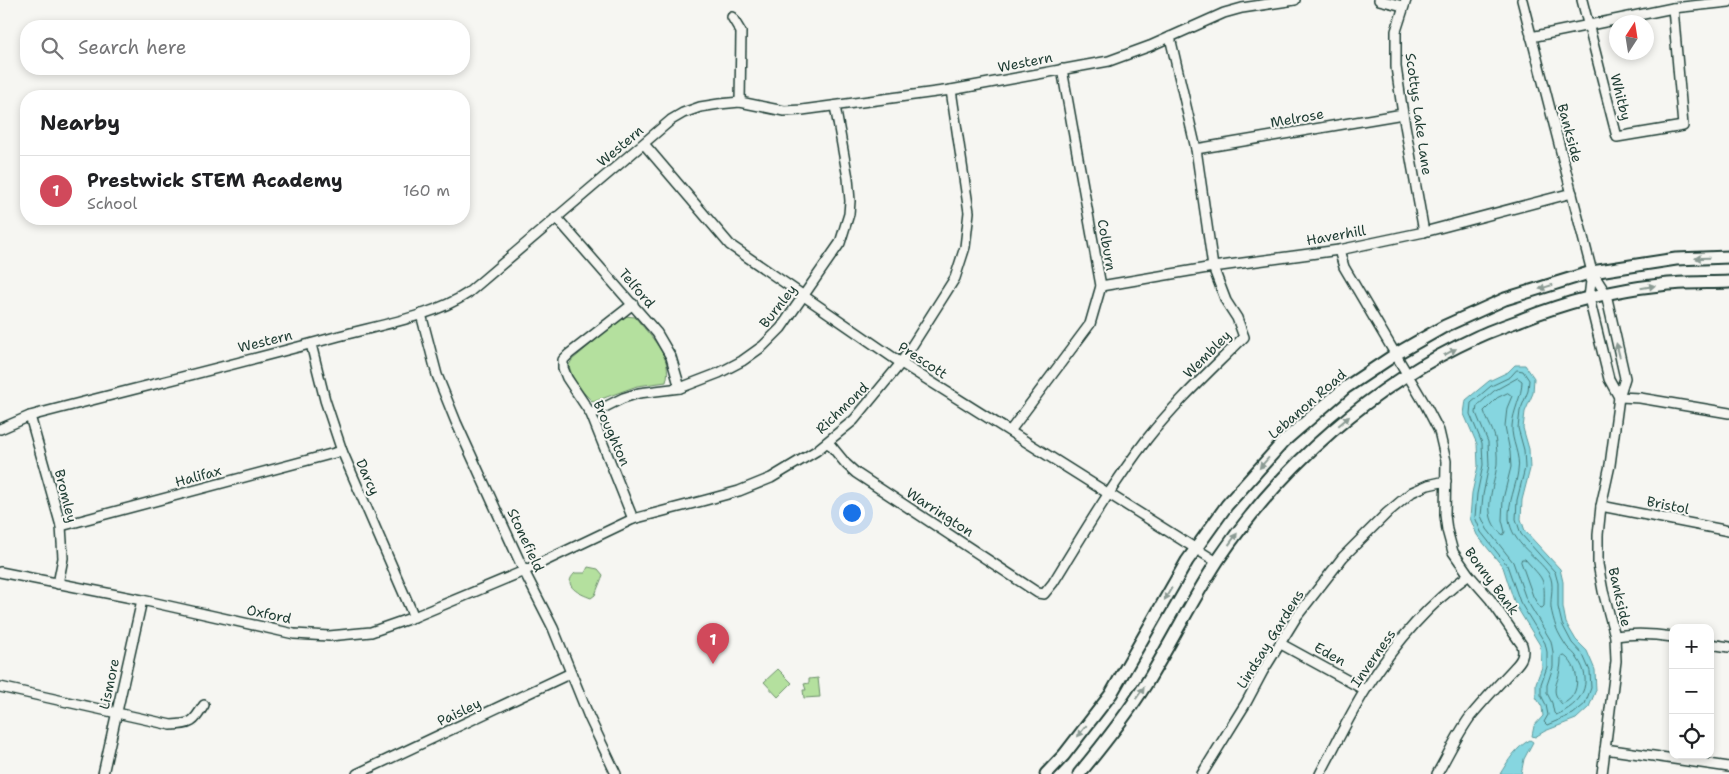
<!DOCTYPE html>
<html lang="en">
<head>
<meta charset="utf-8">
<style>
  :root { --surface:#fff; --page:#f6f6f6; --text:#202124; --muted:#757577; --line:#e0e0e0; --accent:#d1495b }
  body { margin:0; font-family:"Shantell Sans",sans-serif; background:var(--page); color:var(--text) }
  .controls { position:absolute; right:15px; bottom:15px; display:grid; overflow:hidden; border-radius:10px; box-shadow:0 2px 8px #0003 }
  .controls button { width:45px; height:45px; display:grid; place-items:center; padding:0; border:0; border-bottom:1px solid var(--line); background:var(--surface); color:var(--text); font:25px sans-serif }
  .compass { position:absolute; left:1609px; top:15px; width:45px; height:45px; border-radius:50%; background:var(--surface); box-shadow:0 2px 8px #0003; rotate:12deg }
  .you { position:absolute; left:851px; top:512px; width:18px; height:18px; margin:-12px; border:4px solid #fff; border-radius:50%; background:#1a73e8; box-shadow:0 0 0 8px #1a73e833 }
  .badge { display:grid; place-items:center; width:32px; height:32px; border-radius:50%; background:var(--accent); color:#fff; font-size:16px; font-weight:700 }
  .pin { position:absolute; translate:-50% -41px; filter:drop-shadow(0 1px 2px #0008) }
  .pin::after { content:''; position:absolute; top:26px; width:18px; height:15px; background:inherit; clip-path:polygon(0 0,100% 0,50% 100%) }
  .list { margin:0; padding:0; list-style:none }
  h2 { display:flex; justify-content:space-between; align-items:center; height:65px; margin:0; padding:0 20px; font-size:21px }
  h2 small { font-size:16px; font-weight:400; color:var(--muted) }
  .list li { display:grid; grid-template-columns:32px 1fr auto; gap:15px; align-items:center; box-sizing:border-box; height:70px; padding:0 20px; border-top:1px solid var(--line) }
  .list b { display:block; font-size:19px; white-space:nowrap }
  .list p { margin:0; font-size:16px; white-space:nowrap; color:var(--muted) }
  .list em { font-size:16px; font-style:normal; color:var(--muted) }
  .icon { flex:none; width:28px; height:28px; fill:none; stroke:currentColor; stroke-width:2; stroke-linecap:round; stroke-linejoin:round }
  .map { position:relative; flex:none; width:1729px; height:774px; overflow:hidden }
  .search { position:absolute; background:var(--surface); box-shadow:0 2px 8px #0003; left:20px; top:20px; width:450px; height:55px; display:flex; align-items:center; gap:12px; box-sizing:border-box; padding:0 18px; border-radius:20px; color:var(--muted); font-size:19px }
  .panel { position:absolute; background:var(--surface); box-shadow:0 2px 8px #0003; left:20px; top:90px; width:450px; height:135px; border-radius:20px }
  .map>svg:first-child { display:block }
  .green { fill:#b4e09e; stroke:#6a8e69 }
  .water { fill:#86d6e0; stroke:#5d999b }
  .lines { fill:none; stroke-linecap:round; stroke-linejoin:round }
  .shore { stroke:#487a79; stroke-width:1 }
  .minor-casing { stroke:#1f3d34; stroke-width:12 }
  .secondary-casing { stroke:#1f3d34; stroke-width:15 }
  .minor { stroke:#f6f6f2; stroke-width:9 }
  .secondary { stroke:#f6f6f2; stroke-width:11 }
  .oneway { fill:#8a9a93 }
  .labels { text-anchor:middle; stroke-width:4; stroke-linejoin:round; paint-order:stroke }
  .street-label { font-size:14px; fill:#1f3d34; stroke:#f6f6f2 }
</style>
</head>
<body>
<div class="map">
<svg width="1729" height="774" viewBox="0 0 1729 774">
  <rect width="100%" height="100%" fill="#f6f6f2"/>
  <filter id="ink" filterUnits="userSpaceOnUse"><feTurbulence type="fractalNoise" baseFrequency=".02" numOctaves="2"/><feDisplacementMap in="SourceGraphic" scale="10" xChannelSelector="R" yChannelSelector="G"/><feConvolveMatrix kernelMatrix="1 2 1 2 8 2 1 2 1" color-interpolation-filters="sRGB"/></filter>
  <g filter="url(#ink)">
    <!-- green -->
    <g class="green">
      <path d="M624,316L635,317C649,335 674,357 666,382L637,386L593,402C582,392 571,379 569,365L572,360Z"/>
      <path d="M588,567L598,569L603,575L595,595L591,598C580,594 561,586 575,573H585Z"/>
      <path d="M778,669L792,683L778,697L764,682Z"/>
      <path d="M818,678L820,697L804,698L803,690H806L804,684L809,683V679Z"/>
    </g>
    <!-- water -->
    <g class="water">
      <path d="M1515,365H1525L1534,378L1533,393L1525,412L1523,428L1529,449L1530,469L1522,500L1521,519L1525,531L1560,569L1563,582V607L1566,623L1576,640L1587,651L1595,670L1596,690L1589,707L1576,719L1545,731L1535,737L1532,736L1534,726L1543,716L1542,707L1536,697V683L1542,667L1540,645L1515,604L1503,567L1477,535L1470,518L1472,493L1478,466L1477,444L1464,414L1466,400L1489,381L1508,372Z"/>
      <path d="M1530,740L1533,742L1524,759L1521,774H1500C1508,761 1516,747 1530,740Z"/>
    </g>
    <g class="lines">
      <!-- shore -->
      <g class="shore">
        <path d="M1517,370L1523,371L1529,380L1528,391L1520,411L1518,428L1524,450L1525,468L1517,500L1516,519L1521,534L1555,572L1558,583V607L1562,624L1572,643L1583,655L1590,671L1591,688L1585,704L1573,714L1547,725L1544,722L1548,715L1546,705L1541,695V684L1547,667V652L1545,643L1520,602L1507,565L1481,532L1475,517L1477,494L1483,465L1482,443L1470,414L1471,403L1491,386L1510,377Z"/>
        <path d="M1518,378L1522,381C1522,397 1513,410 1512,426C1511,441 1521,455 1518,471C1516,487 1508,502 1509,519C1512,544 1537,556 1549,574C1555,584 1550,597 1551,608C1552,614 1554,621 1556,627C1558,633 1563,641 1567,647C1570,651 1575,653 1577,658C1595,683 1581,705 1556,715L1554,713L1552,703L1547,693V685L1553,667V652L1551,641L1526,599L1513,562L1487,529L1481,516L1483,495L1489,465L1488,442L1476,413L1477,406L1494,391Z"/>
        <path d="M1508,393L1512,396L1507,408L1505,426L1510,452L1511,467L1503,499L1502,520L1505,532L1503,535C1481,518 1492,493 1496,471C1498,462 1497,452 1496,443C1495,432 1487,421 1484,411L1497,398Z"/>
        <path d="M1522,559H1525C1544,581 1545,577 1544,606L1542,608L1539,607L1533,596L1521,562Z"/>
        <path d="M1563,655C1580,665 1583,696 1562,704C1549,690 1558,685 1560,669C1561,665 1561,661 1561,657Z"/>
      </g>
      <defs>
        <g id="minor">
          <path d="M1379,0L1403,6"/>
          <path d="M1406,0L1396,31V67L1403,114L1424,232"/>
          <path d="M1522,0L1592,272L1606,294L1625,378L1619,397L1610,465L1601,506L1598,535V564L1603,591L1615,636L1616,661L1602,774"/>
          <path d="M1582,0L1617,137L1683,126L1673,8"/>
          <path d="M732,17L741,32L740,102"/>
          <path d="M1531,37L1673,8L1729,2"/>
          <path d="M644,144L730,245L901,363L1217,562"/>
          <path d="M1196,149L1403,114"/>
          <path d="M556,217L657,333L671,357L680,388"/>
          <path d="M1339,250L1344,267L1426,406L1439,431L1446,461L1445,515L1447,530L1453,552L1469,575L1490,599L1522,645C1525,655 1521,661 1514,668C1499,684 1484,700 1470,717C1457,735 1448,755 1437,774"/>
          <path d="M1592,272L1589,298L1609,379L1619,397"/>
          <path d="M1101,286L1213,267L1339,250L1424,232L1572,193"/>
          <path d="M633,304L569,354L563,360V368L567,378L591,414L633,519"/>
          <path d="M421,314L437,375L456,422L524,571L553,628L589,717L616,774"/>
          <path d="M311,344L325,400L342,451L414,617"/>
          <path d="M1619,397L1640,398L1729,413"/>
          <path d="M591,414L623,398L639,393L680,388L719,373L742,361L763,346L781,328L840,243L849,214L850,201L848,178L835,106"/>
          <path d="M30,416L61,526L63,558L58,584"/>
          <path d="M0,429L30,416C133,389 237,364 339,336C380,325 434,316 468,293L671,120L683,113L700,107L719,104L740,102L784,111L802,110L951,90L1109,61L1150,46L1224,13L1242,8L1295,0"/>
          <path d="M1010,431L1090,324L1101,286L1062,69"/>
          <path d="M828,442L846,464L856,473L1038,593L1044,594L1053,583C1083,534 1112,485 1147,439C1176,402 1211,370 1244,337L1237,318L1226,301L1213,267L1196,149L1170,37"/>
          <path d="M1601,506L1729,531"/>
          <path d="M61,526L342,451"/>
          <path d="M0,572L142,600L294,634L329,636L371,632L414,617L524,571L633,519L706,500L739,491L771,478L816,451L854,420L901,363L955,278L965,247L969,212L951,90"/>
          <path d="M1615,636C1636,633 1653,634 1673,637"/>
          <path d="M1281,644L1365,690"/>
          <path d="M1710,644L1729,647"/>
          <path d="M0,687L171,725C192,724 193,723 204,705"/>
          <path d="M1605,749L1729,767"/>
          <path d="M103,774L142,600"/>
          <path d="M357,774L571,673"/>
          <path d="M1202,774L1246,703L1263,671L1297,616L1343,557L1387,513L1412,492L1428,485L1446,481"/>
          <path d="M1320,774C1335,746 1349,716 1366,689C1393,646 1428,604 1469,575"/>
        </g>
        <g id="secondary">
          <path d="M1046,774L1064,755L1111,694L1187,561L1227,505L1284,441L1345,388L1396,354L1445,326L1505,299L1592,272L1676,259L1729,257"/>
          <path d="M1079,774C1103,745 1126,716 1146,684C1171,643 1192,600 1218,560C1282,465 1372,385 1477,337C1490,331 1504,326 1518,321C1563,303 1611,290 1660,285C1683,282 1706,283 1729,282"/>
        </g>
      </defs>
      <!-- minor casing -->
      <use href="#minor" class="minor-casing"/>
      <!-- secondary casing -->
      <use href="#secondary" class="secondary-casing"/>
      <!-- minor -->
      <use href="#minor" class="minor"/>
      <!-- secondary -->
      <use href="#secondary" class="secondary"/>
    </g>
    <!-- one-way arrows -->
    <defs><path id="oneway-solid" d="M-6-.8H1V-3.2L6.5 0L1 3.2V.8H-6Z" transform="scale(1.25)"/></defs>
    <g class="oneway">
      <use href="#oneway-solid" transform="translate(1702 258) rotate(178)"/>
      <use href="#oneway-solid" transform="translate(1546 287) rotate(163)"/>
      <use href="#oneway-solid" transform="translate(1648 287) rotate(-10)"/>
      <use href="#oneway-solid" transform="translate(1618 350) rotate(-104)"/>
      <use href="#oneway-solid" transform="translate(1450 352) rotate(-28)"/>
      <use href="#oneway-solid" transform="translate(1344 421) rotate(-40)"/>
      <use href="#oneway-solid" transform="translate(1264 463) rotate(131)"/>
      <use href="#oneway-solid" transform="translate(1233 539) rotate(-54)"/>
      <use href="#oneway-solid" transform="translate(1168 594) rotate(120)"/>
      <use href="#oneway-solid" transform="translate(1140 693) rotate(-55)"/>
      <use href="#oneway-solid" transform="translate(1082 731) rotate(128)"/>
    </g>
  </g>
  <g class="labels">
    <!-- street labels -->
    <g class="street-label">
      <text transform="translate(1025 62) rotate(-11)" y="5">Western</text>
      <text transform="translate(1621 97) rotate(76)" y="5">Whitby</text>
      <text transform="translate(1419 114) rotate(82)" y="5">Scottys Lake Lane</text>
      <text transform="translate(1297 118) rotate(-10)" y="5">Melrose</text>
      <text transform="translate(1570 133) rotate(75)" y="5">Bankside</text>
      <text transform="translate(620 146) rotate(-40)" y="5">Western</text>
      <text transform="translate(1336 235) rotate(-10)" y="5">Haverhill</text>
      <text transform="translate(1107 245) rotate(80)" y="5">Colburn</text>
      <text transform="translate(637 288) rotate(49)" y="5">Telford</text>
      <text transform="translate(778 306) rotate(-52)" y="5">Burnley</text>
      <text transform="translate(265 341) rotate(-14)" y="5">Western</text>
      <text transform="translate(1207 354) rotate(-45)" y="5">Wembley</text>
      <text transform="translate(923 360) rotate(33)" y="5">Prescott</text>
      <text transform="translate(1307 404) rotate(-41)" y="5">Lebanon Road</text>
      <text transform="translate(842 408) rotate(-44)" y="5">Richmond</text>
      <text transform="translate(612 433) rotate(66)" y="5">Broughton</text>
      <text transform="translate(198 476) rotate(-15)" y="5">Halifax</text>
      <text transform="translate(368 477) rotate(66)" y="5">Darcy</text>
      <text transform="translate(66 496) rotate(76)" y="5">Bromley</text>
      <text transform="translate(1668 505) rotate(11)" y="5">Bristol</text>
      <text transform="translate(940 512) rotate(33)" y="5">Warrington</text>
      <text transform="translate(526 540) rotate(65)" y="5">Stonefield</text>
      <text transform="translate(1492 581) rotate(53)" y="5">Bonny Bank</text>
      <text transform="translate(1620 597) rotate(77)" y="5">Bankside</text>
      <text transform="translate(269 614) rotate(12)" y="5">Oxford</text>
      <text transform="translate(1270 639) rotate(-58)" y="5">Lindsay Gardens</text>
      <text transform="translate(1330 654) rotate(29)" y="5">Eden</text>
      <text transform="translate(1373 658) rotate(-55)" y="5">Inverness</text>
      <text transform="translate(109 684) rotate(-78)" y="5">Lismore</text>
      <text transform="translate(459 712) rotate(-25)" y="5">Paisley</text>
    </g>
  </g>
</svg>
<div class="controls">
<button>+</button>
<button>−</button>
<button><svg class="icon" aria-label="locate" viewBox="0 0 24 24"><circle cx="12" cy="12" r="6"/><path d="M12 2v4M12 18v4M2 12h4M18 12h4"/></svg></button>
</div>
<svg class="compass" viewBox="-18 -18 36 36"><path d="M0-13l5 13h-10z" fill="#e53935"/><path d="M0 13l5-13h-10z" fill="#757577"/></svg>
<div class="you"></div>
<div class="pin badge" style="left:713px;top:664px">1</div>
<div class="search"><svg class="icon" aria-label="search" viewBox="0 0 24 24"><circle cx="10" cy="10" r="6"/><path d="M15 15l6 6"/></svg>Search here</div>
<section class="panel">
<h2>Nearby<small></small></h2>
<ul class="list">
<li><span class="badge">1</span><div><b>Prestwick STEM Academy</b><p>School</p></div><em>160 m</em></li>
</ul>
</section>
</div>
</body>
</html>
